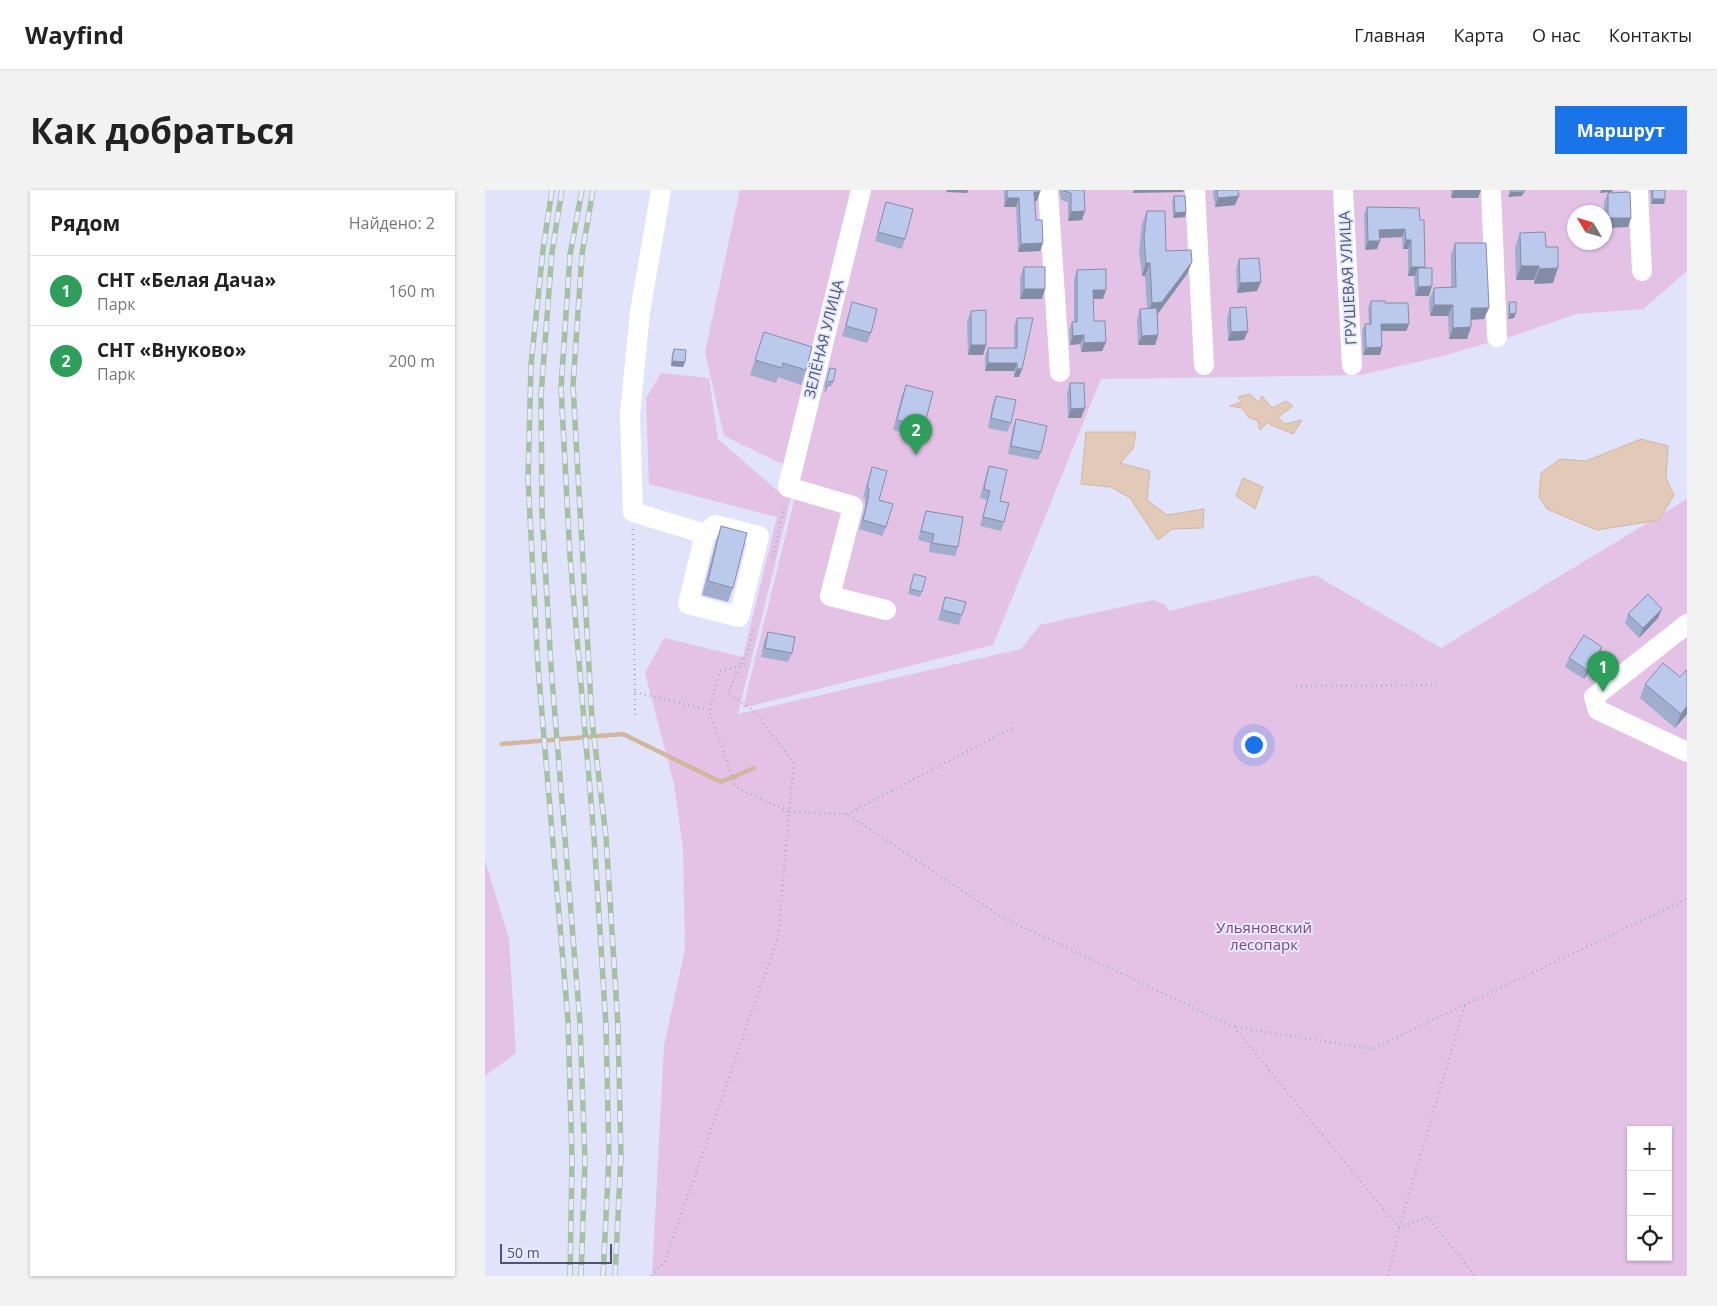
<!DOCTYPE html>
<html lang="ru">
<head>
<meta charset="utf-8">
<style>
  :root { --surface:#fff; --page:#f2f2f2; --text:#222; --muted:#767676; --line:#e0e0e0; --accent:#1a73e8 }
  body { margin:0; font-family:"Open Sans",sans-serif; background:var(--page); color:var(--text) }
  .controls { position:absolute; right:15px; bottom:15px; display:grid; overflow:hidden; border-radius:0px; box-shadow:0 1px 4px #0004 }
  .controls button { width:45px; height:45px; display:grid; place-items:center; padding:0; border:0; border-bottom:1px solid var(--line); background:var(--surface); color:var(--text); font:25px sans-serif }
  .compass { position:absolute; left:1082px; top:15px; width:45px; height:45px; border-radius:50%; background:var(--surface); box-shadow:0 1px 4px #0004; rotate:308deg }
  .scale { position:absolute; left:15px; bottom:12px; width:112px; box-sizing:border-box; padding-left:5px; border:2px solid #4a566f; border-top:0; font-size:14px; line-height:18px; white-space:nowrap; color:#4a566f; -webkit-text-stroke:4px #e7e9fd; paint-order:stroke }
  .you { position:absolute; left:768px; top:554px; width:18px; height:18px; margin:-12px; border:4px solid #fff; border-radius:50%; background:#1a73e8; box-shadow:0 0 0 8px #1a73e833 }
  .badge { display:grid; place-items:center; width:32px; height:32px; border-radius:50%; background:var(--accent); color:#fff; font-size:16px; font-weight:700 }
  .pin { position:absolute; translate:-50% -41px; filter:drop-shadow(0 1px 2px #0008) }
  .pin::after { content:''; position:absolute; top:26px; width:18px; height:15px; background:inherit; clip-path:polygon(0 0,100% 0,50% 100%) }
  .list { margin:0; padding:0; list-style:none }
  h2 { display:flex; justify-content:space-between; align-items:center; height:65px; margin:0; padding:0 20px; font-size:21px }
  h2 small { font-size:16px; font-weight:400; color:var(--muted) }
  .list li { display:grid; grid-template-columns:32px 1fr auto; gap:15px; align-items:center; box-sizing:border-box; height:70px; padding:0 20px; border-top:1px solid var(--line) }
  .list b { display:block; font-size:19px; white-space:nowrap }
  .list p { margin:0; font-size:16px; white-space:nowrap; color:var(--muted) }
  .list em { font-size:16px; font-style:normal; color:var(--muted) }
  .icon { flex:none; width:28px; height:28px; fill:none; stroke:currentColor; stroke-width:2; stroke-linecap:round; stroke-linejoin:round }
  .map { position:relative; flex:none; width:1202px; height:1086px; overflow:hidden; border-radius:0px }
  header { display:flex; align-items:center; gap:30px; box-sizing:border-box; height:70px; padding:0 25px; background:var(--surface); border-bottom:1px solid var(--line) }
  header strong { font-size:24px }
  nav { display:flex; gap:28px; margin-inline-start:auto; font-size:18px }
  .intro { display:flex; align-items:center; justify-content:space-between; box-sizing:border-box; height:120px; padding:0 30px }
  h1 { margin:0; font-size:35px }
  .button { padding:12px 22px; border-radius:0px; background:var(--accent); color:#fff; font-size:18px; font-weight:700 }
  main { display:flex; gap:30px; padding:0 30px }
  aside { flex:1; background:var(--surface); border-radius:0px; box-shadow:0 1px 4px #0004 }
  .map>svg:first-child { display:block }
  .green { fill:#e3c2e6; fill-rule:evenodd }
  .water { fill:#e1cbb8; stroke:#d2b79f }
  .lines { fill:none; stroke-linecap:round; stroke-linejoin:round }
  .stream { stroke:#d2b79f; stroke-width:4.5 }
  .path { stroke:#9faed1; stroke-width:2.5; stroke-dasharray:1 4; stroke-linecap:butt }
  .minor { stroke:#fff; stroke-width:20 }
  .rail-casing { stroke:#a6c1a2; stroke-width:5.5 }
  .rail { stroke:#e7e9fd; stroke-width:4; stroke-dasharray:11; stroke-linecap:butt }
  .wall { fill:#a1adcc }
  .shaded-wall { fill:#838da6 }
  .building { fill:#bbc9ed; stroke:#838da6 }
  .labels { text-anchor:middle; stroke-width:4; stroke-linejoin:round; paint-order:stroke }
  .street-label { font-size:15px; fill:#4a566f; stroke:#e7e9fd }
  .park-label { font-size:15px; fill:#7f497e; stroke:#e7e9fd }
</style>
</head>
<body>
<header>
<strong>Wayfind</strong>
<nav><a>Главная</a><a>Карта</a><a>О нас</a><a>Контакты</a></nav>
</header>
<div class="intro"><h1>Как добраться</h1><a class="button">Маршрут</a></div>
<main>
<aside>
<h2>Рядом<small>Найдено: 2</small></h2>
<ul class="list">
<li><span class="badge" style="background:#2e9e5b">1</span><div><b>СНТ «Белая Дача»</b><p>Парк</p></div><em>160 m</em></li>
<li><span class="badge" style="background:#2e9e5b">2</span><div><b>СНТ «Внуково»</b><p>Парк</p></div><em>200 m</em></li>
</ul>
</aside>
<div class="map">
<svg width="1202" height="1086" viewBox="0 0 1202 1086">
  <rect width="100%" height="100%" fill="#e1e3fa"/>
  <!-- green -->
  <g class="green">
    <path d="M255,0H1202V81L1158,119L1091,124L1028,146L957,166L877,185L616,189L508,455L258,518L316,283L239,246L220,162ZM1090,22H1120V52H1090Z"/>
    <path d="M176,183L224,188L233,249L294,302L306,308L253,524L536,459L555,435L668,410L679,414L684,421L830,385L956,458L1202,309V1086H167L179,856L200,759L198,658L189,594L160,483L179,448L258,467L292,327L164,294L161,208ZM1146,940H1183V1067H1146Z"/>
    <path d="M0,670L24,749L31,863L0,886Z"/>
  </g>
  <!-- water -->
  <g class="water">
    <path d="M765,204L774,213L777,206L787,218L801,211L808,216L793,227L800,234L817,230L808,244L782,233L775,240L773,231L763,227L757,218L745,216L756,212L753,207Z"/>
    <path d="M601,242H651L648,259L635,273L665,281L662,310L682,325L719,319L718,338L687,339L673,350L645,308L626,297L596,294Z"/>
    <path d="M1156,249L1183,256L1181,288L1189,305L1174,330L1112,340L1062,319L1054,307L1056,283L1075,269L1101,271Z"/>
    <path d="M758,288L778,297L770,319L751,306Z"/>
  </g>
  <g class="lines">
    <!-- stream -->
    <path class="stream" d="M17,554L138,544L236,592L269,578"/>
    <!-- path -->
    <g class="path">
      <path d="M148,339L150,525"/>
      <path d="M288,367L300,314"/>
      <path d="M258,468L243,503L268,520L309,573L304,622L362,624L517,727L749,837L914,1038L943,1027L990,1086"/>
      <path d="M811,496L952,495"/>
      <path d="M150,502L223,520"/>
      <path d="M362,624L529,537"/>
      <path d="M751,837L887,859L1202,709"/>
      <path d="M166,1086L180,1071L293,747L304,622L251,597L224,521L235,481L259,475L269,437"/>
      <path d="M903,1086L914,1038L980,815"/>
    </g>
    <!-- minor -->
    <g class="minor">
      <path d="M176,0L155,122L145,224L148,322L220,344"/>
      <path d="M376,0L303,297L368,316L345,406L401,420"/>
      <path d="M563,0L575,182"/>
      <path d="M710,0L719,175"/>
      <path d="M858,0L867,175"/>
      <path d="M1006,0L1012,147"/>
      <path d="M1153,0L1157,81"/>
      <path d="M230,335L274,346L254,427L203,414L220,344Z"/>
      <path d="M1202,434L1109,507L1113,520L1202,562"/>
    </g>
    <defs>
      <g id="rail">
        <path d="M67,0L58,60L46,175L43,289L53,477L83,830L87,970L85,1086"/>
        <path d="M77,0L67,62L56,205L57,323L66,476L95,833L100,971L96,1086"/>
        <path d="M97,0L85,65L76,198L85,366L109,647L121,836L124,967L118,1086"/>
        <path d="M108,0L97,64L88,196L107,530L121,647L133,836L136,967L130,1086"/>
      </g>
    </defs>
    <!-- rail casing -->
    <use href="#rail" class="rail-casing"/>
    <!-- rail -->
    <use href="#rail" class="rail"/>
  </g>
  <!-- wall -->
  <g class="wall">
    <path d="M519,0H555L552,11H550L551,30L555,61L533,62L531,17H519Z"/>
    <path d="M574,0H599L597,30L583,31V12L576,10Z"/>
    <path d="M729,0H753L750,15L730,17L728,2Z"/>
    <path d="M966,0H996L993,8H966Z"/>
    <path d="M1165,0H1180V9L1179,14H1166Z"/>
    <path d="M1123,3L1146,28L1143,37L1120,38L1119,12Z"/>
    <path d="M689,6L701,22L700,27L688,28L687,11Z"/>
    <path d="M401,12L420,49L417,59L390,51L398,22Z"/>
    <path d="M882,17L935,30L940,78L944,106H930L929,88L930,86H923V59H918L917,47L895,48L892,59L880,60L879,25Z"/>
    <path d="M662,21L681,61L707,72L702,84L672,124L673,145L670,155H653L652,129L655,119H662L660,86H657L654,60L657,34Z"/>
    <path d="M1035,43L1061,57L1068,93L1049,94V90H1031L1030,57Z"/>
    <path d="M970,53L999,129L986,130V137L982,149H964L963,126H945L944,110L949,98H966V65Z"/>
    <path d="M754,69L772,101L752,103L751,79Z"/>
    <path d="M539,77L557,109H535V87Z"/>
    <path d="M592,80L618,109H608L609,131L621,152L617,161L596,162L595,154L585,155L584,141L587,132H589V89Z"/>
    <path d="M886,111L900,113L924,134L921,141H897V157L895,165H878L877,141L880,134H884L883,118Z"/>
    <path d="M367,112L386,143L382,153L357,146Z"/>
    <path d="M1024,112L1029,128L1023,129V117Z"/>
    <path d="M745,118L759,150L743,151L742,128Z"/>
    <path d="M486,121L501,155L498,165H483L482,131Z"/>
    <path d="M532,128L534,187H529V181H500V166L503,158H529V136Z"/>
    <path d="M279,142L321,180L316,195L293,187L291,193L265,185Z"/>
    <path d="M189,159L200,172L198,177L186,176L187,164Z"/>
    <path d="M345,178L348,192L346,197L343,196L341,202H339Z"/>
    <path d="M585,193L596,228H583L582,203Z"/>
    <path d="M421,195L439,237L435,247L408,240L417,205Z"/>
    <path d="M511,206L526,233L522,242L503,238L507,216Z"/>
    <path d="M531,229L556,262L553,270L523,264L528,237Z"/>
    <path d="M504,276L515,311L519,332L516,341L495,336L502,310L495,308L501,285Z"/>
    <path d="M387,277L394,310L401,337L397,346L374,339L380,318V307H378Z"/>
    <path d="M441,321L473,357L470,366L444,362L445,353L433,350L438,330Z"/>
    <path d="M236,336L248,398L243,412L217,405L231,351Z"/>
    <path d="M429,384L437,402L435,407L423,404Z"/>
    <path d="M460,407L477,425L474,435L453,430Z"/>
    <path d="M1143,424L1173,428L1154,448L1140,433Z"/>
    <path d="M283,442L307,463L303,472L276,467L279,452Z"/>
    <path d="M1114,467L1099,489L1080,477L1084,468Z"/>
    <path d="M1202,481V524L1190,538L1155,508L1160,494L1195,487Z"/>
  </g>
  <!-- shaded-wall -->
  <g class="shaded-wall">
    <path d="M462,0H483L482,3L461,2Z"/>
    <path d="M649,0H699L698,2L648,3Z"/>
    <path d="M969,0H996L993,8H966Z"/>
    <path d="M1116,0H1128L1127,2L1115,3Z"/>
    <path d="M549,2H555L552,11H546Z"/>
    <path d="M1025,2H1039L1037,6L1023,7Z"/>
    <path d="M754,6L750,15L730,17L733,8Z"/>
    <path d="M522,8H534L531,17H519Z"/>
    <path d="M1168,9H1180L1179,14H1166Z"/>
    <path d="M600,21L597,30L583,31L586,22Z"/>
    <path d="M701,22L700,27L688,28L690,23Z"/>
    <path d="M1123,28H1146L1143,37L1120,38Z"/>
    <path d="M920,39L917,47L891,48L894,40Z"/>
    <path d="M921,50H926L923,59H918Z"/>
    <path d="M883,51H895L892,59L880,60Z"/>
    <path d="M558,53L555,61L533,62L536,54Z"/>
    <path d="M707,72L702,84L672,125L662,126L667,113Z"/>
    <path d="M661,73H665L660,86H657Z"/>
    <path d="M1036,76H1054L1049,90H1031Z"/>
    <path d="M926,77H940L937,85L933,78L930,86H923Z"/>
    <path d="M1073,78L1068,93L1049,94L1054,79Z"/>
    <path d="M776,92L772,101L752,103L755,93Z"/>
    <path d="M947,96L944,106H930L933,97Z"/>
    <path d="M539,99H560L557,109H535Z"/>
    <path d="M608,100H621L618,109H604Z"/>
    <path d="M949,115H968L963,126H945Z"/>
    <path d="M986,118H1004L999,129L981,130Z"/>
    <path d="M1031,123L1029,128L1023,129L1025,124Z"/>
    <path d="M896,134H924L921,141H894Z"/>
    <path d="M986,137L982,149H964L968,138Z"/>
    <path d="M763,141L759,150L743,151L746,142Z"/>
    <path d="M599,145L595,154L585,155L588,146Z"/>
    <path d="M673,145L670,155H653L657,146Z"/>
    <path d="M621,152L617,161L596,162L599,153Z"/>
    <path d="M486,155H501L498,165H483Z"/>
    <path d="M897,157L895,165H878L881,158Z"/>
    <path d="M187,171L200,172L198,177L186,176Z"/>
    <path d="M503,173H532L529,181H500Z"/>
    <path d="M532,179H537L534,187H529Z"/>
    <path d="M600,218L596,228H583L586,219Z"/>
    <path d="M1177,419L1173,428L1154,448L1158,438Z"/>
    <path d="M1117,457L1114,467L1099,489L1102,480Z"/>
    <path d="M1202,516V524L1190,538L1196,524Z"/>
  </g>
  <!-- building -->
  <g class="building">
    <path d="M522,0H555V2H549L551,30H557L558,53L536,54L534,8H522Z"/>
    <path d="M579,0H599L600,21L586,22V3L579,1Z"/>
    <path d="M732,0H753L754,6L733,8Z"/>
    <rect x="1025" y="0" width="14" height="2"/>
    <path d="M1167,0H1180V9H1168Z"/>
    <path d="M1145,2L1146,28H1123V3Z"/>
    <path d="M689,6H700L701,22L690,23Z"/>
    <path d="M401,12L428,19L420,49L393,42Z"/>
    <path d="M882,17L934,18L935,30H939L940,77H926V50H921L920,39L894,40L895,51H883Z"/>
    <path d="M662,21H680L681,61L706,60L707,72L677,112L667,113L665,73H661L659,47Z"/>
    <path d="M1060,42L1061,57H1073V78L1054,79V76H1036L1035,43Z"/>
    <path d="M970,53H1001L1004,118H986V137L968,138V115H949V98L971,97Z"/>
    <path d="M774,68L776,92L755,93L754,69Z"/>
    <rect x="539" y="77" width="21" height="22"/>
    <path d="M933,78H947V96L933,97Z"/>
    <path d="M621,79V100H608L609,131H620L621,152L599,153V145L588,146L587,132H592V80Z"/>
    <path d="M886,111H900V113H923L924,134H896L897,157L881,158L880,134H886Z"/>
    <path d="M367,112L392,119L386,143L361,136Z"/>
    <path d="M1024,112H1031V123L1025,124Z"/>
    <path d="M761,117L763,141L746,142L745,118Z"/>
    <path d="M672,118L673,145L657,146L655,119Z"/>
    <path d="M501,120V155H486V121Z"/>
    <path d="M532,128H548L537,179H532V173H503V158H532Z"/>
    <path d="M279,142L327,157L321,180L298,173L297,178L270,170Z"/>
    <path d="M189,159L201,160L200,172L187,171Z"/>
    <path d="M345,178L351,179L348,192L344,191L342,197H340Z"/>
    <path d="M585,193H599L600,218L586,219Z"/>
    <path d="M421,195L448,202L439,237L412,230Z"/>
    <path d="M511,206L531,210L526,233L506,228Z"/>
    <path d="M531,229L562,236L556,262L526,256Z"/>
    <path d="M504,276L522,280L515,311L524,313L519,332L498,327L505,301L499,299Z"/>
    <path d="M387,277L402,281L394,310L408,314L401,337L378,330L383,309L384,298L382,297Z"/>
    <path d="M441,321L478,327L473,357L447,353L449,344L436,341Z"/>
    <path d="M236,336L262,343L248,398L223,391Z"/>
    <path d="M429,384L441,387L437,402L425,399Z"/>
    <path d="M1163,404L1177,419L1158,438L1143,424Z"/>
    <path d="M460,407L481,412L477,425L457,420Z"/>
    <path d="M283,442L310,447L307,463L280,458Z"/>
    <path d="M1099,445L1117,457L1102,480L1084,468Z"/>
    <path d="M1178,473L1195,487L1201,480L1202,481V516L1196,524L1160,494Z"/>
  </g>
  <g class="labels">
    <!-- street labels -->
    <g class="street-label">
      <text transform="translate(863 88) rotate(-93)" y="5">ГРУШЕВАЯ УЛИЦА</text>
      <text transform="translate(339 149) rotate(-76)" y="5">ЗЕЛЁНАЯ УЛИЦА</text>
    </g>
    <!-- park labels -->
    <g class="park-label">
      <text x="779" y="743">Ульяновский<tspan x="779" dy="17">лесопарк</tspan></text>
    </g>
  </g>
</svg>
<div class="controls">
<button>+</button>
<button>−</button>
<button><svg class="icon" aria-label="locate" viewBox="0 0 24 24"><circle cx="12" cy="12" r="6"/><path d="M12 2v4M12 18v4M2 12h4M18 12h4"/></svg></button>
</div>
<svg class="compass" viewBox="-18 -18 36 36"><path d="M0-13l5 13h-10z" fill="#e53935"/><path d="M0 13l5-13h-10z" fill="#767676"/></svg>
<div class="scale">50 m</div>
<div class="you"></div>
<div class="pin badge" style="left:1118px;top:502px;background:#2e9e5b">1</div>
<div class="pin badge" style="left:431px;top:265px;background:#2e9e5b">2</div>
</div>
</main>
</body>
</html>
